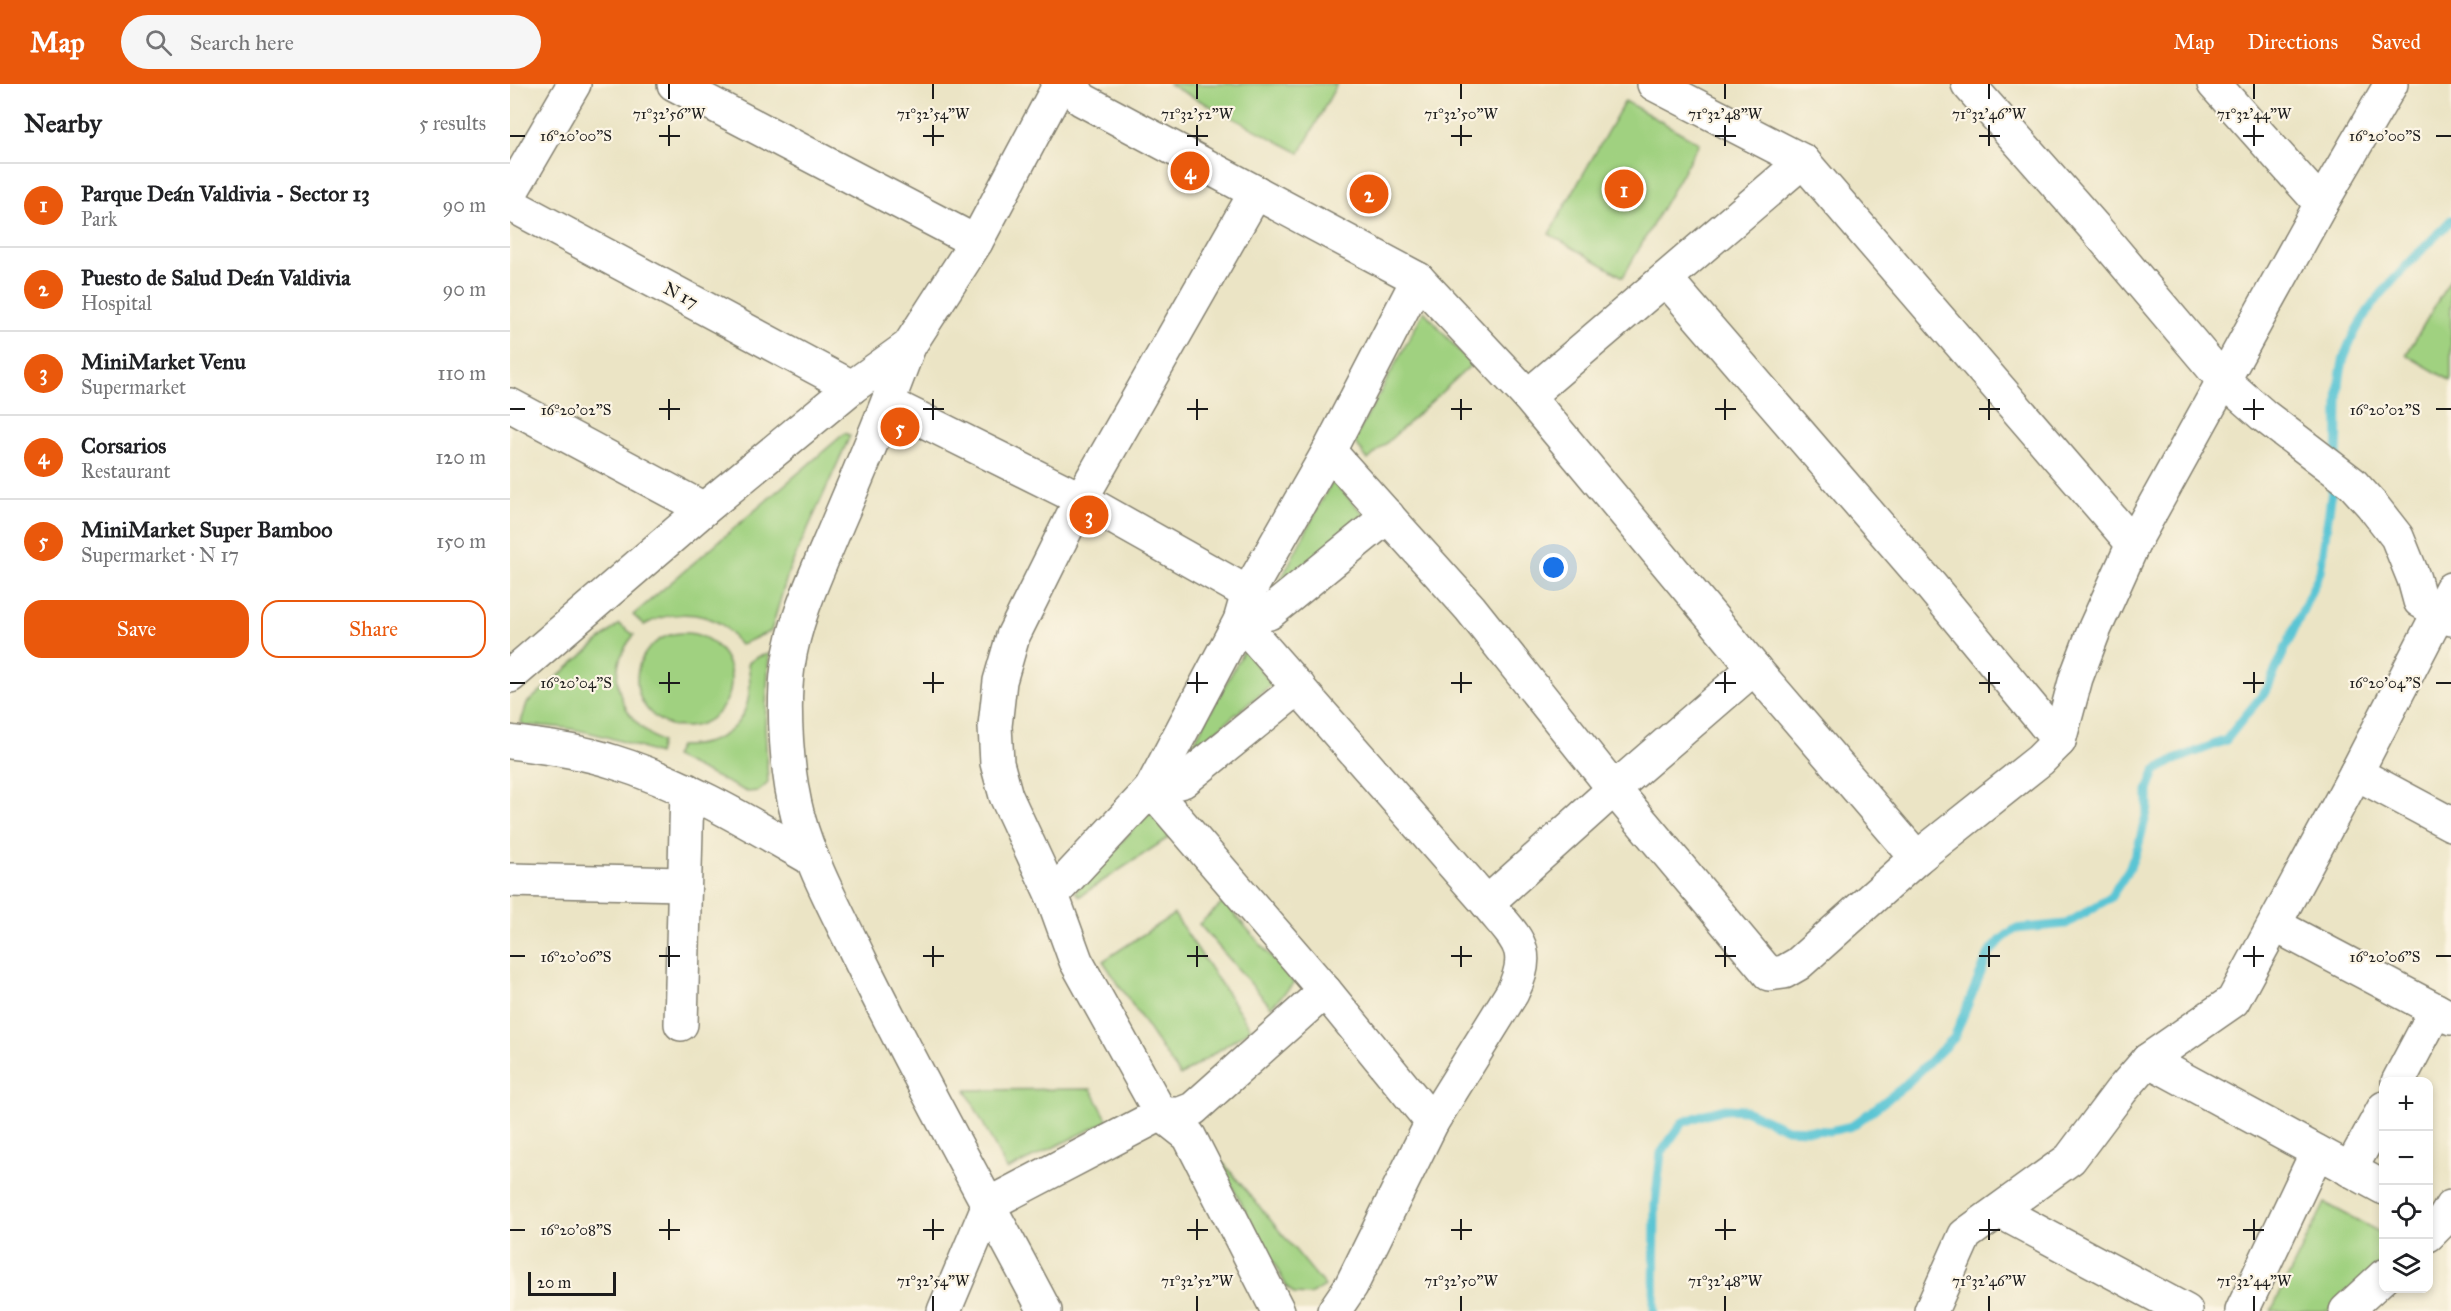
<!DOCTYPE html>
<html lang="en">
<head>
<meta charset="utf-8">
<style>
  :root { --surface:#fff; --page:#f6f6f6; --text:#202124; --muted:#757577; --line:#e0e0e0; --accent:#ea580c }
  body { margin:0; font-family:"IM FELL Great Primer",serif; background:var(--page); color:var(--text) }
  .controls { position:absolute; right:18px; bottom:18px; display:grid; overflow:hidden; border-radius:12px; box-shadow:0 3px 9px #0003 }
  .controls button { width:54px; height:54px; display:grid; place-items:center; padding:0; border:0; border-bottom:2px solid var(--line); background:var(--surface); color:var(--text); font:30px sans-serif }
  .scale { position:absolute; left:18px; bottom:15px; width:88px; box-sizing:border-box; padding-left:6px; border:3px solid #1c1c1c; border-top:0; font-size:16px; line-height:21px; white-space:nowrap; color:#1c1c1c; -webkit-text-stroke:4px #fcf5e5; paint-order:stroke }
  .you { position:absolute; left:1044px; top:484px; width:21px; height:21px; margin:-15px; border:4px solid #fff; border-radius:50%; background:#1a73e8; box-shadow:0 0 0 9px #1a73e833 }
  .badge { display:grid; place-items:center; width:39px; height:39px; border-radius:50%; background:var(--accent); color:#fff; font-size:20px; font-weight:700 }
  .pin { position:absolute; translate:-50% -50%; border:3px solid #fff; box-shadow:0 2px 6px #0006 }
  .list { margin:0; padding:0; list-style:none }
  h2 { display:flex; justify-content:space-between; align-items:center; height:78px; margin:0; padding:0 24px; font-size:26px }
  h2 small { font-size:20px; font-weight:400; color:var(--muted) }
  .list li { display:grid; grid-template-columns:39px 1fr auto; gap:18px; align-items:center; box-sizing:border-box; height:84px; padding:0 24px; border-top:2px solid var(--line) }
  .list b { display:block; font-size:22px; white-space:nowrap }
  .list p { margin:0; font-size:20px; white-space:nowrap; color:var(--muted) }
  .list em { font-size:20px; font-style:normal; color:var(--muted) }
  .actions { display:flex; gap:12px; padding:18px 24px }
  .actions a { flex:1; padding:14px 0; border:2px solid var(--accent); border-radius:18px; text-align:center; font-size:21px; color:var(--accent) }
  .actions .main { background:var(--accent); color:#fff }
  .icon { flex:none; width:33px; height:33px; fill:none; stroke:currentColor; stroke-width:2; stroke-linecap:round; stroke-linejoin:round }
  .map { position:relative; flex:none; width:1941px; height:1227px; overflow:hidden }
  header { display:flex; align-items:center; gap:36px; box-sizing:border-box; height:84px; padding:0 30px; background:var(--accent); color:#fff }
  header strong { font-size:28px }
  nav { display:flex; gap:33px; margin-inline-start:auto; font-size:21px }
  .search { width:420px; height:54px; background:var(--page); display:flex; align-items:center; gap:15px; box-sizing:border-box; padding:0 21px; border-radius:33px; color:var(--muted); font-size:22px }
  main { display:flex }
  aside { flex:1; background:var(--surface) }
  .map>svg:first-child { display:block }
  .green { fill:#a0d180; stroke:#5e764e; stroke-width:1.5 }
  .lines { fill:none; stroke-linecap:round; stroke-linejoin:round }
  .stream { stroke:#5ac5d4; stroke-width:9 }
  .minor-casing { stroke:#848070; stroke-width:36 }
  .tertiary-casing { stroke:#848070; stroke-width:36 }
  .minor { stroke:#fff; stroke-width:33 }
  .tertiary { stroke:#fff; stroke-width:33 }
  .ticks { fill:none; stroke:#1c1c1c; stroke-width:2 }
  .labels { text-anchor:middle; stroke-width:4.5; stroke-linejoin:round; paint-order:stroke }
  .street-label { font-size:18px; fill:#1c1c1c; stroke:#fcf5e5 }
  .ticks-label { font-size:15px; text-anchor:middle; fill:#1c1c1c; stroke:#fcf5e5; stroke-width:4.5; stroke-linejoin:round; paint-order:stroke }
</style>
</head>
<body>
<header>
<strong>Map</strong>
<div class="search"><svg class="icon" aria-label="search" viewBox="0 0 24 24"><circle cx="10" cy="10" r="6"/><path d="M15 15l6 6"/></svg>Search here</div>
<nav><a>Map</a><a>Directions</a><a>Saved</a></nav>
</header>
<main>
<aside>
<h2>Nearby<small>5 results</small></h2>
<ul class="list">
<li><span class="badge">1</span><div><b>Parque Deán Valdivia - Sector 13</b><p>Park</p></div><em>90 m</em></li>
<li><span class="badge">2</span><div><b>Puesto de Salud Deán Valdivia</b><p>Hospital</p></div><em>90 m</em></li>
<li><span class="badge">3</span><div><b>MiniMarket Venu</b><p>Supermarket</p></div><em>110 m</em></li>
<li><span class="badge">4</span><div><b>Corsarios</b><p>Restaurant</p></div><em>120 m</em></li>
<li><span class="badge">5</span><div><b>MiniMarket Super Bamboo</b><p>Supermarket · N 17</p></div><em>150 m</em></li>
</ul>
<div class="actions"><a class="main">Save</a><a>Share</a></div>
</aside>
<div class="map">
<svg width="1941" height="1227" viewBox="0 0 1941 1227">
  <rect width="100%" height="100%" fill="#fcf5e5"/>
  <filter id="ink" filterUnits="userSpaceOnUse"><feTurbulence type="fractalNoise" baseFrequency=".0167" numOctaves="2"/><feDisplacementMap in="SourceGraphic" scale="12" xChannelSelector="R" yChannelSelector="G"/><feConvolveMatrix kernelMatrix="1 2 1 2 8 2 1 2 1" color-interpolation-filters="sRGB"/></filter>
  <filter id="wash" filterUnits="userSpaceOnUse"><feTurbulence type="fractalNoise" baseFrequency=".008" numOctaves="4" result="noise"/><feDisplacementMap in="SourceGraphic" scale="24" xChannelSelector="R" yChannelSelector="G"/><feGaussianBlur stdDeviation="1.35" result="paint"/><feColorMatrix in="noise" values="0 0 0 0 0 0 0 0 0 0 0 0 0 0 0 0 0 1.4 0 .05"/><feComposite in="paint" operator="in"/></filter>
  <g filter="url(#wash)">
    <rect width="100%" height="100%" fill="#ebe4c5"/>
    <!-- green -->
    <g class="green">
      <path d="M658,0H827L790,69Z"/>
      <path d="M1115,17L1189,59L1113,193L1039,150Z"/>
      <path d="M1941,194V297L1896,271Z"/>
      <path d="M914,227L961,281L858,376L844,357Z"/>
      <path d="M335,349L340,352L279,486L261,547L230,561C224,554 218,545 211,540C187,526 157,528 134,541L123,531Z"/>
      <path d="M822,397L854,430L767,503Z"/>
      <path d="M109,540L124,551C91,590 111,634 151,658L148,670C105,654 60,640 15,642L11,638L17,619Z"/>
      <circle cx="174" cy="596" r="47"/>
      <path d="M734,566L762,600L678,670Z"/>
      <path d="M259,570L255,642L258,699L249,707L237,708L164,673L169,662C221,662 247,631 238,579L247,573Z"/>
      <path d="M639,728L661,752L570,812L565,808Z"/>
      <path d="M714,818L784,899L761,923L689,840Z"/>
      <path d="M664,830L741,945L670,992L593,877Z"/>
      <path d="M581,1005L598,1037L497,1086L456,1006Z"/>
      <path d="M701,1064L815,1202L800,1211L784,1210L777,1203Z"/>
      <path d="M1815,1119L1873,1150V1175L1819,1227H1761Z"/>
    </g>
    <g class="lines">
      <!-- stream -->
      <g class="stream">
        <path d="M1826,379C1830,348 1825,318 1831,287C1841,228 1902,178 1941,136"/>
        <path d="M1144,1227L1145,1120L1151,1069L1172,1039L1195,1030L1216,1025L1234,1026L1277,1045L1320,1047L1342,1042L1392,1004L1444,954L1479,869L1492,855L1505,845L1556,840L1600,814L1619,785L1628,763L1638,724V707L1645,687L1662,677L1716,656L1757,605L1810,488L1824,393"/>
      </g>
    </g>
  </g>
  <g filter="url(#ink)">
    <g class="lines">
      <defs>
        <g id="minor">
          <path d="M164,0L466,158"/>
          <path d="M562,0L571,15L908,195L1018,312L1244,584L1407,774"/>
          <path d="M1144,0L1293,77L1623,460"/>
          <path d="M1458,0L1585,144L1713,296L1753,331L1842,399L1862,421L1887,453L1904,495L1910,517L1941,535"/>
          <path d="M1704,0L1811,120"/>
          <path d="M746,108L571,415L503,552L490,597L485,642L487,679L496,712L542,811L566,877L651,1030L679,1052L768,1227"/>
          <path d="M0,110L64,0"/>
          <path d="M0,120L342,303"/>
          <path d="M1156,195L1421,502L1549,657"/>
          <path d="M1018,312L1293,77"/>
          <path d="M378,319L571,415L738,509"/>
          <path d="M0,321L194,425"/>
          <path d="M819,367L960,524L1104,705L1259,890L1274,888L1288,880L1407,774L1530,676L1549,657L1566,594L1585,544L1623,460L1811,120L1881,0"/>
          <path d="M789,603L673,697L641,705L815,907L922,1038"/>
          <path d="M1846,689L1941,740"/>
          <path d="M0,796L173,800"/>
          <path d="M542,811L641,705L730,537L738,509L819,367L908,195"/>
          <path d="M977,819L1104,705L1244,584"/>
          <path d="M1765,841L1941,934"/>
          <path d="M171,940L177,706"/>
          <path d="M1638,976L1874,1104"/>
          <path d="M1888,998L1926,926"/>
          <path d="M1840,1086L1874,1024"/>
          <path d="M1489,1127L1676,1227"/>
          <path d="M1918,1151L1934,1135L1941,1123"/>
          <path d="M434,1227L479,1120L651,1030H670L683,1025L815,907"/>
          <path d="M824,1227L841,1202L922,1038L1002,909C1025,863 1004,854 977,819L730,537L759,529L878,432"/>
          <path d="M1421,1227L1455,1151L1560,1075L1611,1007L1638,976L1723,917L1846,689L1941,505"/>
          <path d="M1732,1227L1807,1068"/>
          <path d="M1836,1227L1874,1192"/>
        </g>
        <g id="tertiary">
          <path d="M399,262C377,322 353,380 328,438C309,484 285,532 278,582C272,625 277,692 288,733C302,784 329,831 351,878C409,996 474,1111 535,1227"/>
          <path d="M0,592L194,425L342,303L399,262L466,158L550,0"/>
          <path d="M0,658C34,663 71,667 104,678C175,700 238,738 302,775"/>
        </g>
      </defs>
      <!-- minor casing -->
      <use href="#minor" class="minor-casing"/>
      <!-- tertiary casing -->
      <use href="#tertiary" class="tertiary-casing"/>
      <!-- minor -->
      <use href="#minor" class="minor"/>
      <!-- tertiary -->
      <use href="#tertiary" class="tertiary"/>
    </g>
  </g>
  <!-- ticks -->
  <path class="ticks" d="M159,0V15M423,0V15M687,0V15M951,0V15M1215,0V15M1479,0V15M1744,0V15M159,41V62M423,41V62M687,41V62M951,41V62M1215,41V62M1479,41V62M1744,41V62M0,52H15M149,52H170M413,52H434M677,52H698M941,52H962M1205,52H1226M1469,52H1490M1733,52H1754M1926,52H1941M159,315V336M423,315V336M687,315V336M951,315V336M1215,315V336M1479,315V336M1744,315V336M0,325H15M149,325H170M413,325H434M677,325H698M941,325H962M1205,325H1226M1469,325H1490M1733,325H1754M1926,325H1941M159,588V609M423,588V609M687,588V609M951,588V609M1215,588V609M1479,588V609M1744,588V609M0,599H15M149,599H170M413,599H434M677,599H698M941,599H962M1205,599H1226M1469,599H1490M1733,599H1754M1926,599H1941M159,862V883M423,862V883M687,862V883M951,862V883M1215,862V883M1479,862V883M1744,862V883M0,872H15M149,872H170M413,872H434M677,872H698M941,872H962M1205,872H1226M1469,872H1490M1733,872H1754M1926,872H1941M159,1135V1156M423,1135V1156M687,1135V1156M951,1135V1156M1215,1135V1156M1479,1135V1156M1744,1135V1156M0,1146H15M149,1146H170M413,1146H434M677,1146H698M941,1146H962M1205,1146H1226M1469,1146H1490M1733,1146H1754M423,1212V1227M687,1212V1227M951,1212V1227M1215,1212V1227M1479,1212V1227M1744,1212V1227"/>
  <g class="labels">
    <!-- street labels -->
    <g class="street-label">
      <text transform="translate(171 211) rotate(28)" y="6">N 17</text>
    </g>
  </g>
  <g class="ticks-label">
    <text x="159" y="35">71°32'56"W</text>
    <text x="423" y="35">71°32'54"W</text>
    <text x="687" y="35">71°32'52"W</text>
    <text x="951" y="35">71°32'50"W</text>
    <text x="1215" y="35">71°32'48"W</text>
    <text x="1479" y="35">71°32'46"W</text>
    <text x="1744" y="35">71°32'44"W</text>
    <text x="66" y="57">16°20'00"S</text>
    <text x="1875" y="57">16°20'00"S</text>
    <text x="66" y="331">16°20'02"S</text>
    <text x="1875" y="331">16°20'02"S</text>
    <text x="66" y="604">16°20'04"S</text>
    <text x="1875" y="604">16°20'04"S</text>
    <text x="66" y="878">16°20'06"S</text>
    <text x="1875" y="878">16°20'06"S</text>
    <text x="66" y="1151">16°20'08"S</text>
    <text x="423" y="1202">71°32'54"W</text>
    <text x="687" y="1202">71°32'52"W</text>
    <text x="951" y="1202">71°32'50"W</text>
    <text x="1215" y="1202">71°32'48"W</text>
    <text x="1479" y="1202">71°32'46"W</text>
    <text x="1744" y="1202">71°32'44"W</text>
  </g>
</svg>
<div class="controls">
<button>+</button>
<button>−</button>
<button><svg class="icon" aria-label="locate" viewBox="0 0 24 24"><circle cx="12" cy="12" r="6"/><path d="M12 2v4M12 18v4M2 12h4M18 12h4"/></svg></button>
<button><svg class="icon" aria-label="layers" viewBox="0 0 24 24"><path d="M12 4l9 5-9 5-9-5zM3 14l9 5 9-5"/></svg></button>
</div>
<div class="scale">20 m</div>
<div class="you"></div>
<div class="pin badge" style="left:1114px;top:105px">1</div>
<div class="pin badge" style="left:859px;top:110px">2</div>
<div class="pin badge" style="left:579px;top:431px">3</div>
<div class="pin badge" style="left:680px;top:87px">4</div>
<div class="pin badge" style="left:390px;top:343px">5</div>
</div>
</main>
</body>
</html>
